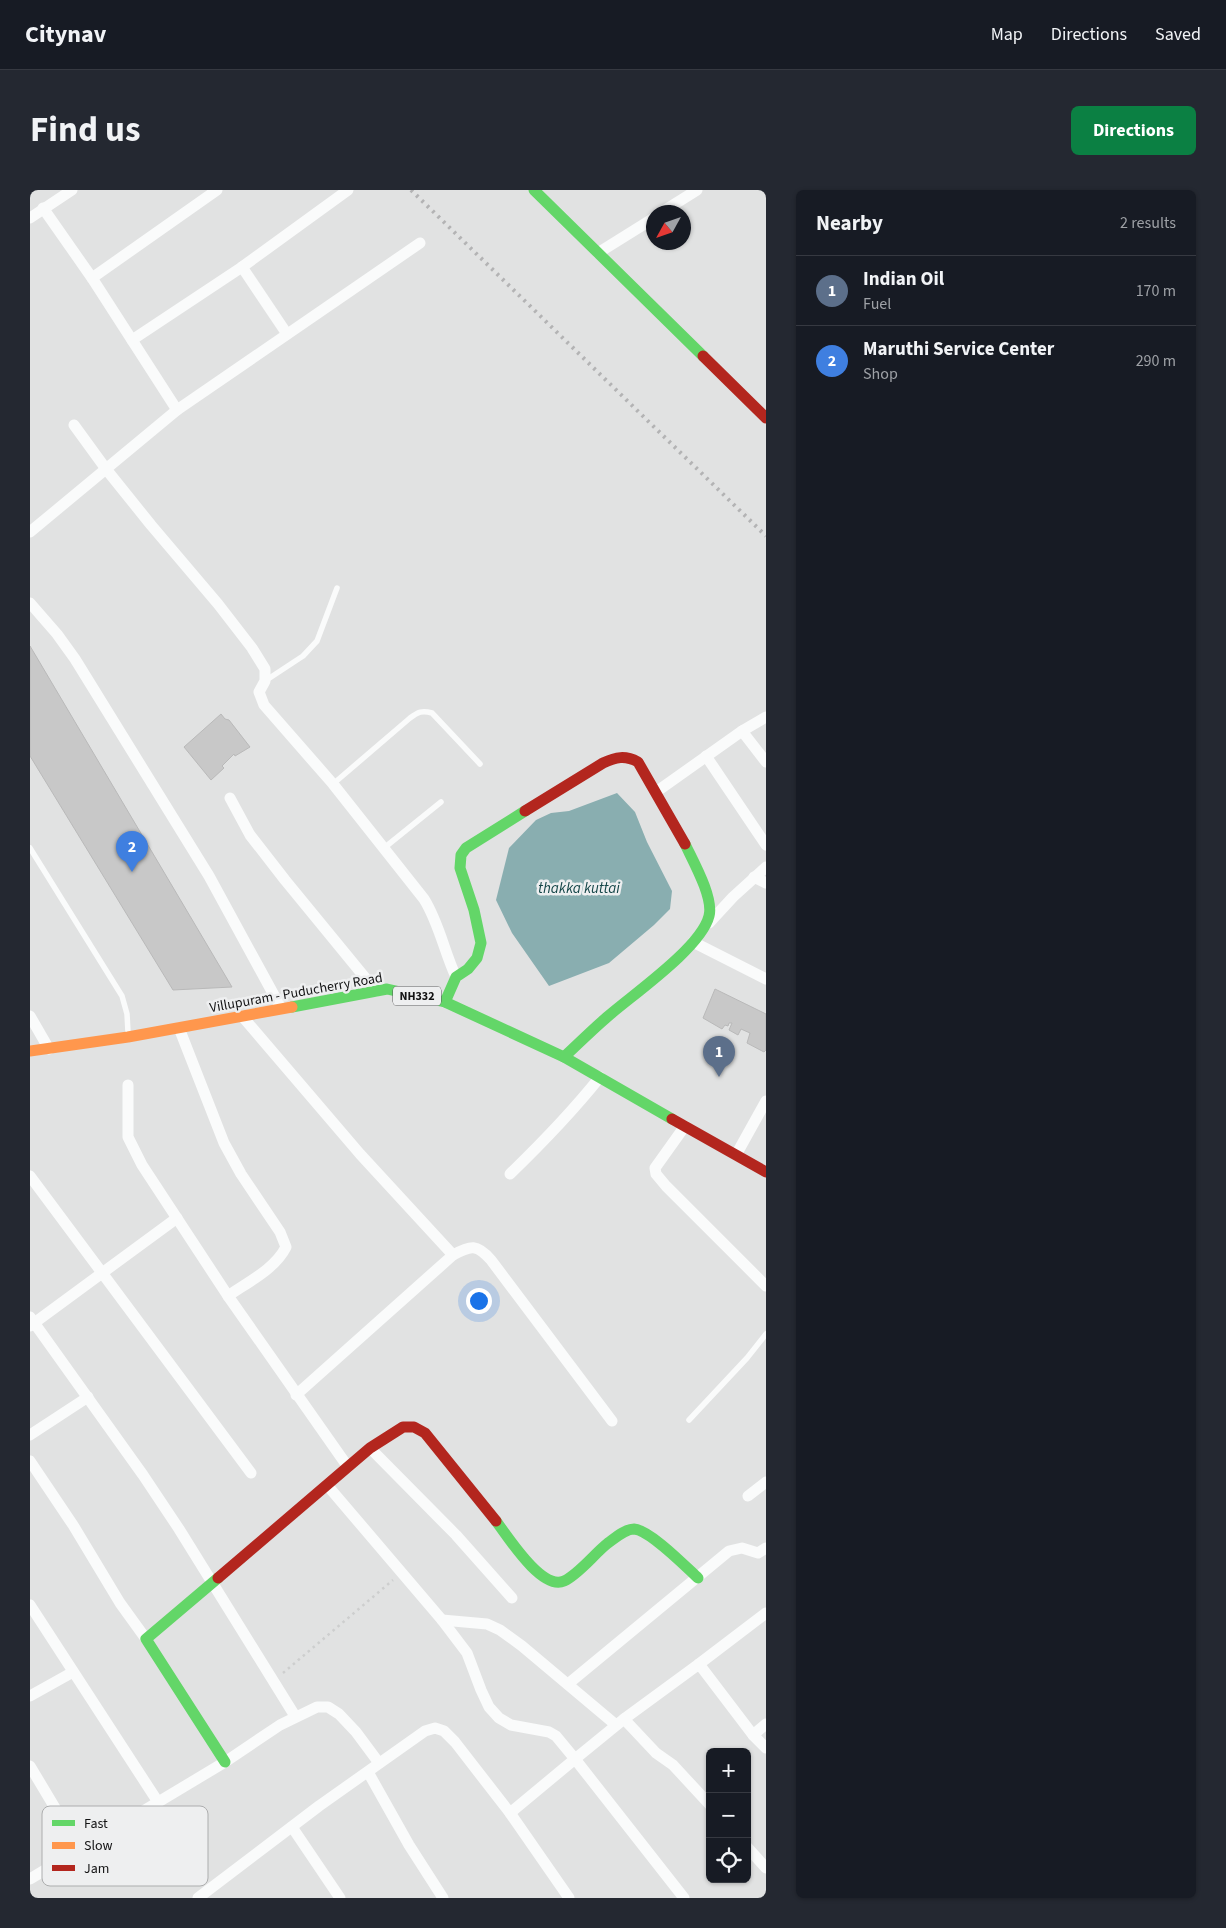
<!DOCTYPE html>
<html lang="en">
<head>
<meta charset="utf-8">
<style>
  :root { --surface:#171b24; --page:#242831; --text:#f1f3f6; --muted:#9ea1a6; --line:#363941; --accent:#0b8043 }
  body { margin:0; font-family:"Source Sans 3",sans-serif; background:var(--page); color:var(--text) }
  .controls { position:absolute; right:15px; bottom:15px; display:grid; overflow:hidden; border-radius:8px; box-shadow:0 1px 4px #0004 }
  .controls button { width:45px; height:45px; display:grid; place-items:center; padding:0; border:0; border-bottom:1px solid var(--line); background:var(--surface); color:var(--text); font:25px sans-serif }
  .compass { position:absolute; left:616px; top:15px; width:45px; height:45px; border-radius:50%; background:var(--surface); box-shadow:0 1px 4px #0004; rotate:230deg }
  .you { position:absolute; left:448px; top:1110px; width:18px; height:18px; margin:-12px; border:4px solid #fff; border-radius:50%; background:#1a73e8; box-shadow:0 0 0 8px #1a73e833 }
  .badge { display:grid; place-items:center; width:32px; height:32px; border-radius:50%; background:var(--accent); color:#fff; font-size:16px; font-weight:700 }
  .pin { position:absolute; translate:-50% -41px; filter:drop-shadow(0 1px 2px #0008) }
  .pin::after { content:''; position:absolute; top:26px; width:18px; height:15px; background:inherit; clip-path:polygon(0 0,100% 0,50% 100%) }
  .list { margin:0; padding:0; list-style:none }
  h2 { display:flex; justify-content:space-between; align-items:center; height:65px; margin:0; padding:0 20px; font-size:21px }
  h2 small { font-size:16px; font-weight:400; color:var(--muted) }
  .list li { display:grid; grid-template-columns:32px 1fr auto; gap:15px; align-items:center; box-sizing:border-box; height:70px; padding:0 20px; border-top:1px solid var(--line) }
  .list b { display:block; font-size:19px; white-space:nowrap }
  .list p { margin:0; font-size:16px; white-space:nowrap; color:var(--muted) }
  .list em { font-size:16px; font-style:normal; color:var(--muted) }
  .icon { flex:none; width:28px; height:28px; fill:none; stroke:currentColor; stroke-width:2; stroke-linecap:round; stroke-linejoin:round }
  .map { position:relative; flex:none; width:736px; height:1708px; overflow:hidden; border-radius:8px }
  header { display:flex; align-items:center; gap:30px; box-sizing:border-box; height:70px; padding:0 25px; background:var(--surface); border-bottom:1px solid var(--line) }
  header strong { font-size:24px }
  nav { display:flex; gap:28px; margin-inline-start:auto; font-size:18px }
  .intro { display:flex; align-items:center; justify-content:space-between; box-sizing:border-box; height:120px; padding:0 30px }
  h1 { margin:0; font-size:35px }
  .button { padding:12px 22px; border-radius:8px; background:var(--accent); color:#fff; font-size:18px; font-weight:700 }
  main { display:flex; gap:30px; padding:0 30px }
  aside { flex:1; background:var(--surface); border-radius:8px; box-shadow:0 1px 4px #0004 }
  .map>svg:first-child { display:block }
  .water { fill:#89aeb0 }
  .building { fill:#c8c8c8; stroke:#b9b9b9 }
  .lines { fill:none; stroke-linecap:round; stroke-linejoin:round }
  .path { stroke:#cdcece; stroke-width:2.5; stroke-dasharray:2.5 4; stroke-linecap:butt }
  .lane { stroke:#fafbfb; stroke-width:5.5 }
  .street { stroke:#fafbfb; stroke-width:11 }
  .fast { stroke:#63d668; stroke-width:11 }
  .slow { stroke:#ff974d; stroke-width:11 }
  .jam { stroke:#b3261e; stroke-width:11 }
  .rail { stroke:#b3b3b4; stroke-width:4; stroke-dasharray:2.5 5; stroke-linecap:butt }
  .labels { text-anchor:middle; stroke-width:5; stroke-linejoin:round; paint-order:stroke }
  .shield { fill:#eeeff0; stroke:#555556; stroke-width:1 }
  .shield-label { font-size:12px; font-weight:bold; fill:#131314 }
  .street-label { font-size:14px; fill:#131314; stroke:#eeeff0 }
  .water-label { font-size:15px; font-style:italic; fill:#154648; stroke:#eeeff0 }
  .key { fill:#eeeff0; stroke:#acadae; stroke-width:1 }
  .key-label { font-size:14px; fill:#131314 }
</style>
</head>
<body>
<header>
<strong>Citynav</strong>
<nav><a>Map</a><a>Directions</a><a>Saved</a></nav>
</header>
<div class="intro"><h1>Find us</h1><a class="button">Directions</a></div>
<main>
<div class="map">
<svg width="736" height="1708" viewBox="0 0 736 1708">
  <rect width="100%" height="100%" fill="#e1e2e2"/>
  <!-- water -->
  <path class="water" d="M587,603L605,622L617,652L642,701L640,719L624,735L579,773L519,796L482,743L466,710L479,658L506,630L521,623L539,621Z"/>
  <!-- building -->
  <g class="building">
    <path d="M0,456L202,797L143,800L0,566Z"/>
    <path d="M191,524L195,529L199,530L220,557L205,566L204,564L192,576L194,578L181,590L154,557Z"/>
    <path d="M685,799L736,824V860L734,862L717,853L720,843L711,839L708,845L699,840L702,833H699L698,836L695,835L692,839L673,828Z"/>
  </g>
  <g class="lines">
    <!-- path -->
    <path class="path" d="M253,1483L363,1390"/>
    <!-- lane -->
    <g class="lane">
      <path d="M235,491L273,466L287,451L307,398"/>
      <path d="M303,594L380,528C388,522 392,520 402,523L450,574"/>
      <path d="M0,658L92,806L97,824L98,842"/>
      <path d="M354,658L411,612"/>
      <path d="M659,1230L717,1168L736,1144"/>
    </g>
    <!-- street -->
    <g class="street">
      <path d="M13,18L62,88L147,220"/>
      <path d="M632,22L667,0"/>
      <path d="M0,28L42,0"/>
      <path d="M568,63L624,28"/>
      <path d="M212,77L257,144"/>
      <path d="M62,88L187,0"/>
      <path d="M102,150L212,77L318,0"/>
      <path d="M44,235L76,279L121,335L188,414L222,458L235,479V491L229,502L234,515L303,594L394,709C409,733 414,761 426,787"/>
      <path d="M0,342L147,220L390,53"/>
      <path d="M0,413L27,444L45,469L179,686L251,818"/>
      <path d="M712,541L736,572"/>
      <path d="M676,566L736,655"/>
      <path d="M626,602L712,541L736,527"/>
      <path d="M200,608L220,645L255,690L346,801"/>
      <path d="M724,687L736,693"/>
      <path d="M679,733L703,707L736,677"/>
      <path d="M663,752L736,789"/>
      <path d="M0,826L19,859"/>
      <path d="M212,826L330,964L423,1065L266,1205"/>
      <path d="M149,838L194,953L211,984L250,1042L256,1057C245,1079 218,1092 198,1106"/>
      <path d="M98,895V947L112,975L198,1106L318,1277"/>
      <path d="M655,936L625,978L626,984L636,996L736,1096"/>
      <path d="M706,965L736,911"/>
      <path d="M480,984C512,953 542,922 570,887"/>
      <path d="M0,986L221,1283"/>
      <path d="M423,1065C441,1055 447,1054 461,1070L582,1231"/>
      <path d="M0,1127L113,1285L149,1339L265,1526"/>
      <path d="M0,1136L147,1028"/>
      <path d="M0,1245L58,1207"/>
      <path d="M340,1258L426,1345L482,1408"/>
      <path d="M0,1271L43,1335L90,1413L116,1449"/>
      <path d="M297,1295L412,1430L437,1463L451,1500L459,1517L469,1528L481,1535L519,1542L526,1546L545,1569L594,1529L669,1474"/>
      <path d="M718,1306L736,1292"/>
      <path d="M0,1415L128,1612"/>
      <path d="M736,1423L669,1474L723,1545L736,1558"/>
      <path d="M412,1430L457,1434L470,1440L492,1456L586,1535"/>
      <path d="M538,1494L699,1361L712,1358L728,1363L736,1358"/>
      <path d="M0,1506L43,1482"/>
      <path d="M594,1529L626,1563L643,1575L680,1615"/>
      <path d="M723,1545L736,1534"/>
      <path d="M0,1576L49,1658"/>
      <path d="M338,1582L379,1655L413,1708"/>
      <path d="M480,1623L545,1569L654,1708"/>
      <path d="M262,1637L310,1708"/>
      <path d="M717,1657L736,1678"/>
      <path d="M0,1689L195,1572L250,1535L287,1517H298L309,1524L326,1542L349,1573"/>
      <path d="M168,1708L289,1616L395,1541L405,1538L414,1541L425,1552L480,1623L539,1708"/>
    </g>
    <!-- fast -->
    <g class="fast">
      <path d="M504,0L673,166"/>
      <path d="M415,812L426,787L438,779L447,768L451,753L444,720L430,678L431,665L436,658L495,621"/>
      <path d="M262,817L357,799L415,812L534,867L642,929"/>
      <path d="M534,867C548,854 562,840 576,828C602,805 671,758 679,726C684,708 663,671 655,654"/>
      <path d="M466,1331C478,1347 512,1401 534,1391C549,1384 564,1364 578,1353C585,1348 595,1339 604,1339C620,1340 656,1377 668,1388"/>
      <path d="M188,1388L116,1449L195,1572"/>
    </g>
    <!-- slow -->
    <path class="slow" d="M0,861L98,847L262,817"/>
    <!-- jam -->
    <g class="jam">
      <path d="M673,166L736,228"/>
      <path d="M495,621L573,573C586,567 595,565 608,572L655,654"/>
      <path d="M642,929L736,982"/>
      <path d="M188,1388L340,1258L373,1237H384L395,1243L466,1331"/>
    </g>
    <!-- rail -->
    <path class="rail" d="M381,0L736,346"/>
  </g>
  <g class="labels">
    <!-- shield labels -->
    <rect class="shield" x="363" y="796.5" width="48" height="19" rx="4"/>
    <g class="shield-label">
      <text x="387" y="810">NH332</text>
    </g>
    <!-- street labels -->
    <g class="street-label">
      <text transform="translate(266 802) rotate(-10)" y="5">Villupuram - Puducherry Road</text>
    </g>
    <!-- water labels -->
    <g class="water-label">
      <text x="549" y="703">thakka kuttai</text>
    </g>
  </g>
  <!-- legend -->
  <rect x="12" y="1616" width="166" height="80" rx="8" class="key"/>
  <rect x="22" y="1630" width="23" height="6" fill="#63d668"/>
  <rect x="22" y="1652" width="23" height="7" fill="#ff974d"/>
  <rect x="22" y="1675" width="23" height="6" fill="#b3261e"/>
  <g class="key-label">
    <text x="54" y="1638">Fast</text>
    <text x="54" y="1660">Slow</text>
    <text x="54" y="1683">Jam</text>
  </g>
</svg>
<div class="controls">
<button>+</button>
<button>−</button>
<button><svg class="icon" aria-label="locate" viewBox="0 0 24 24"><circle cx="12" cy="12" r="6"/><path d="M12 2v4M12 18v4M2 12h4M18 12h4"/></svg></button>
</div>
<svg class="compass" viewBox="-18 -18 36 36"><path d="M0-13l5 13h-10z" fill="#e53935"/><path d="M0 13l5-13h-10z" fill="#9ea1a6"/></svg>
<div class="you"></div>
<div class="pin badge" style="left:689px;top:887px;background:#5c6f8a">1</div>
<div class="pin badge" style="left:102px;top:682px;background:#3f7fe0">2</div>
</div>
<aside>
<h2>Nearby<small>2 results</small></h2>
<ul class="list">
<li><span class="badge" style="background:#5c6f8a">1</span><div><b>Indian Oil</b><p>Fuel</p></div><em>170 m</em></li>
<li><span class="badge" style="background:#3f7fe0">2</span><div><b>Maruthi Service Center</b><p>Shop</p></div><em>290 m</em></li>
</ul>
</aside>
</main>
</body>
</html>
